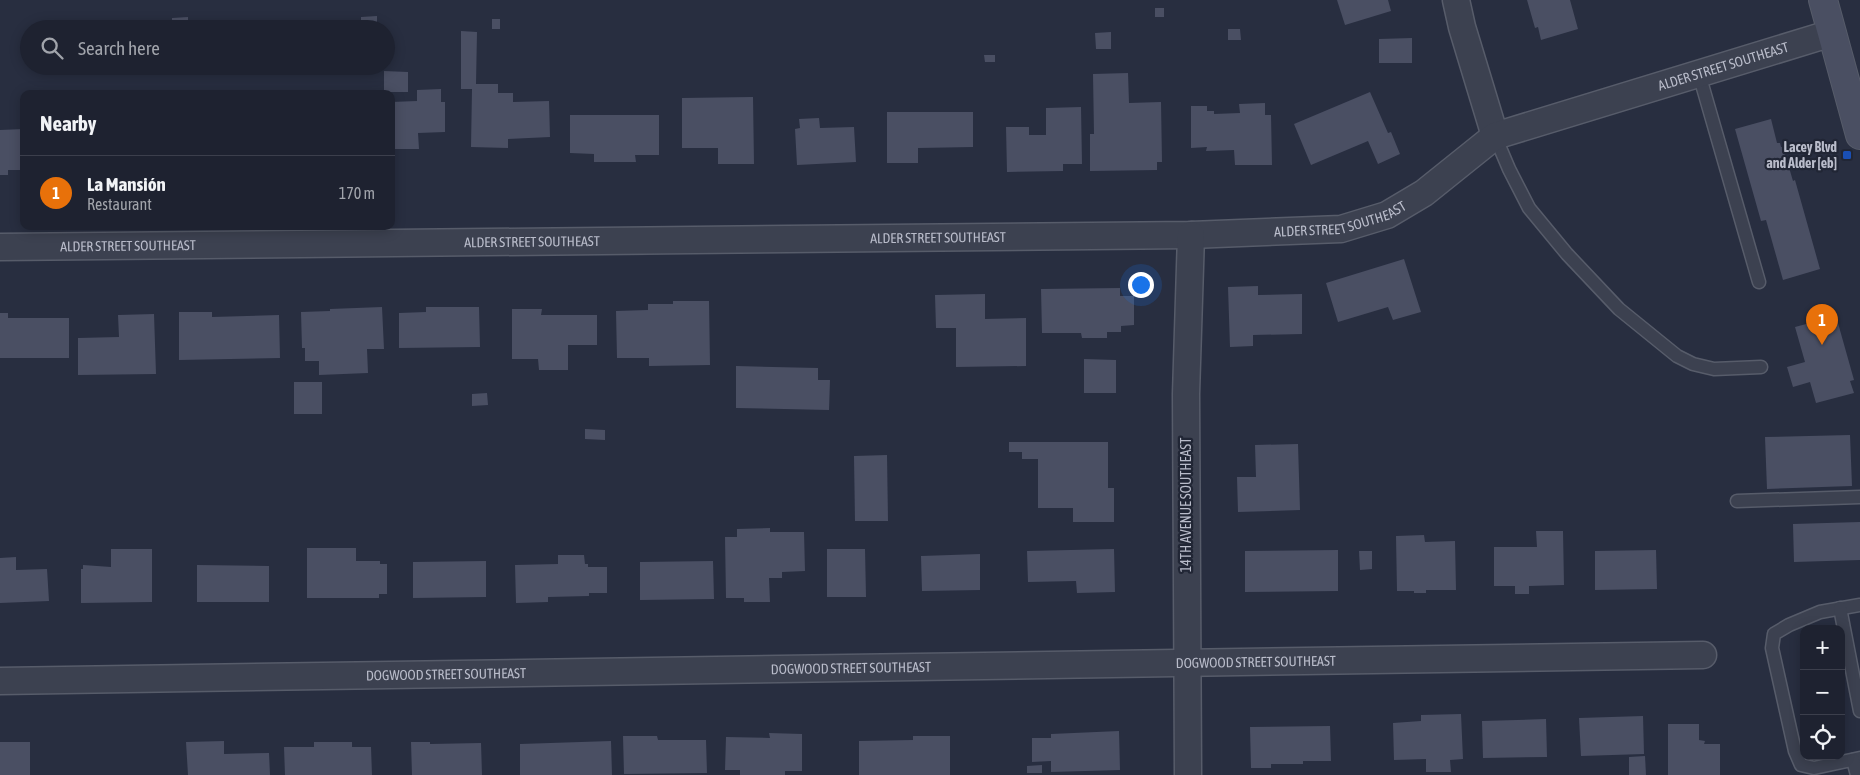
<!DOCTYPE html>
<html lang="en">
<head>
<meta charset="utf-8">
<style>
  :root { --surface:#1e2230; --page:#262a38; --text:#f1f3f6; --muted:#a1a4ab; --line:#3c3f4c; --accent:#97aaf0 }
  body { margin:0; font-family:"Asap Condensed",sans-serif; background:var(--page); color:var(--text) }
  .controls { position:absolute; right:15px; bottom:15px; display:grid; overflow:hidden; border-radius:10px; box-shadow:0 2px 12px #0003 }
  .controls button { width:45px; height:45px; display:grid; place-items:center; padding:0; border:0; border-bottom:1px solid var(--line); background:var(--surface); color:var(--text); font:25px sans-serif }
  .you { position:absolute; left:1140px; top:284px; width:18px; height:18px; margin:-12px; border:4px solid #fff; border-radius:50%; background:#1a73e8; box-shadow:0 0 0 8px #1a73e833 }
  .badge { display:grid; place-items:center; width:32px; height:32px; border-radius:50%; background:var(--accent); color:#fff; font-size:16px; font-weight:700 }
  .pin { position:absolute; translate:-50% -41px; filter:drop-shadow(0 1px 2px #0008) }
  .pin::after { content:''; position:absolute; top:26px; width:18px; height:15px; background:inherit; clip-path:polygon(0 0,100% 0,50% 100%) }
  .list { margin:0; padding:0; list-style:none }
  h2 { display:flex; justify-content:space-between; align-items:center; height:65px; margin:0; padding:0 20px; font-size:21px }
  h2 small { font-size:16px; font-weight:400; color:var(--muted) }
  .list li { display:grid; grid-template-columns:32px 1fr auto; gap:15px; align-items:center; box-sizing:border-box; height:75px; padding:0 20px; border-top:1px solid var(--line) }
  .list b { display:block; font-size:19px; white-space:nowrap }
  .list p { margin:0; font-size:16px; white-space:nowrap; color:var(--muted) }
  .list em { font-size:16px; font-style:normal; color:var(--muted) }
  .icon { flex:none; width:28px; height:28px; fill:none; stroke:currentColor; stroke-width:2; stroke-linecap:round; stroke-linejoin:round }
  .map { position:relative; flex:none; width:1860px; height:775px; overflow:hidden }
  .search { position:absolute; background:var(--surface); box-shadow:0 2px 12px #0003; left:20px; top:20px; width:375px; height:55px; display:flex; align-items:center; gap:12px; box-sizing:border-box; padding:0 18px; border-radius:28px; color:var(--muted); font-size:19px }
  .panel { position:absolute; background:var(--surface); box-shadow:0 2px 12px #0003; left:20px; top:90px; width:375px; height:140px; border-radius:10px }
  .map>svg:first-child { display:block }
  .building { fill:#4a4f63 }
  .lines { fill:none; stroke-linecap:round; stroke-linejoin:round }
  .service-casing { stroke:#575c6a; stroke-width:15 }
  .minor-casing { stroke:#575c6a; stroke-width:29 }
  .secondary-casing { stroke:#575c6a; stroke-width:30 }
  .service { stroke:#3c4150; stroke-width:12 }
  .minor { stroke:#3c4150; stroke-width:26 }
  .secondary { stroke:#4a4f62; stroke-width:28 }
  .transit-dot { fill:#1a4fb4; stroke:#212635; stroke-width:2 }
  .labels { text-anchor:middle; stroke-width:4.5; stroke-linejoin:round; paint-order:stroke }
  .street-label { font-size:14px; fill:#b9bcca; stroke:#212635 }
  .poi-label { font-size:14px; font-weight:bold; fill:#b9bcca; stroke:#212635; text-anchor:end }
</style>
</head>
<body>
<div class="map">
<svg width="1860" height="775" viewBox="0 0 1860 775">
  <rect width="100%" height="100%" fill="#282e40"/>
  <!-- building -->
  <g class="building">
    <path d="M1337,0H1388L1391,11L1345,25Z"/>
    <path d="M1527,0H1570L1578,29L1541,40L1538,27L1535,28Z"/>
    <rect x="1155" y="8" width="9" height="9"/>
    <path d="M377,16V28L361,29V17Z"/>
    <path d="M188,17V29H172V18Z"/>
    <rect x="492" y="19" width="8" height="10"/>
    <path d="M1228,29H1240L1241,40H1228Z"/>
    <path d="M461,31L477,32L476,84H498V93H513V102L549,101L550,137L508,139V148L471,147L472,89H461Z"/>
    <path d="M1111,32V49H1096L1095,33Z"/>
    <path d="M1412,38V63H1379V39Z"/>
    <path d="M984,55H995V62H985Z"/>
    <path d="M384,71L408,72V92H384Z"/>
    <path d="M1128,73L1129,103L1161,102L1162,162H1157V170L1090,171V134H1094L1093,74Z"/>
    <path d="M441,89V102H445V132L418,133L419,149H391V102L417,101V90Z"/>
    <path d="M1370,92L1388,133L1391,132L1400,154L1378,164L1368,141L1311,165L1294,124Z"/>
    <path d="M753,97L754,164H718V148H682V98Z"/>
    <path d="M1265,103V115H1271L1272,165H1235L1234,150L1206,151L1207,147L1191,148V106H1207V111H1214V114L1240,113L1239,104Z"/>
    <path d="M1081,107L1082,164H1063V171L1007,172L1006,127H1029V135H1046V108Z"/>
    <path d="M887,112H973V147L918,148V163H887Z"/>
    <path d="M570,115H659V155H635L636,162H594V154L570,153Z"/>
    <path d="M819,118L820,128L854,127L856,162L797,165L795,129L800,128L799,119Z"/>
    <path d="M1771,119L1777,143H1780L1781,147H1783L1793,181L1795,180L1820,269L1783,280L1766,220L1761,221L1735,129Z"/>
    <path d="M24,129V170H8V175H0V130Z"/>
    <path d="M1404,259L1421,312L1393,320L1388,307L1338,322L1326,283Z"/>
    <path d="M1258,286V295L1302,294V334L1253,335V346L1230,347L1228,287Z"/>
    <path d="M1120,288V296H1134V325L1121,326V332H1107V338H1082L1081,333H1042L1041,289Z"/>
    <path d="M985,294V319L1026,318V366L956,367V328H936L935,295Z"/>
    <path d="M673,301H709L710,365L649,366V358H617L616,311L648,310V304H673Z"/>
    <path d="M382,307L384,349H367L368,373L319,375V361H305V348H302L301,312L330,311V309Z"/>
    <path d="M426,307H479L480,347L399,348V313L426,312Z"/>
    <path d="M512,309H542L541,315H597V345H568V370H539L538,359H512Z"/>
    <path d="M179,312H212V317L279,315L280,358L179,360Z"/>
    <path d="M0,313H8V318H69V358H0Z"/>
    <path d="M154,314L156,374L78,375V338L119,337L118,315Z"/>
    <path d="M1836,316L1854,380L1850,381L1854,393L1816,403L1810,382L1793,387L1787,367L1805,362L1795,327Z"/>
    <path d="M1084,359L1116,360V393H1084Z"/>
    <path d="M736,366L818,368V380H830L829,410L736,408Z"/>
    <rect x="294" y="382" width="28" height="32"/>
    <path d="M487,393L488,405L472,406V394Z"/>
    <path d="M585,429L605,430V440L585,439Z"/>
    <path d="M1850,435L1852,486L1767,489L1765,437Z"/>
    <path d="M1009,442H1108V488H1114V522H1073V508H1038V459H1022V452H1009Z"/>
    <path d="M1298,444L1300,510L1238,512L1237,477H1256L1255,445Z"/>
    <path d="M887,455L888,521H855L854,456Z"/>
    <path d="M1860,522V560L1794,562L1793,524Z"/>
    <path d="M770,528V532H804L805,571L782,572V578H769L770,602H744V598H726L725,537H737V529Z"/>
    <path d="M1536,531H1563L1564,585L1529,586V594H1515V586H1494V547H1537Z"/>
    <path d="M1424,535L1425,542L1455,541L1456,590H1426V593H1414V591H1397L1396,536Z"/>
    <path d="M307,548H356V561H380V564H387V594H379V598H307Z"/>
    <path d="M111,549H152V602L81,603V569H83V565L111,567Z"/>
    <path d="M827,549H865L866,597H827Z"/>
    <path d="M1114,549L1115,592L1077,593L1076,581L1028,582L1027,551Z"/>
    <path d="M1338,550V591L1245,592V551Z"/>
    <path d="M1656,550L1657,589L1595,590V551Z"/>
    <path d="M1359,551H1372V569L1360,570Z"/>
    <path d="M980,554V590L922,591L921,556Z"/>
    <path d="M558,555H584L585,564H588V567H607V593H589V596L548,597V602L516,603L515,565L558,564Z"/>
    <path d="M16,557V570L47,569L49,601L0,603V558Z"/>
    <path d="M486,561V597L413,598V562Z"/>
    <path d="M713,561L714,599L640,600V562Z"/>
    <path d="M197,565L269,566V602H197Z"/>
    <path d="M1461,714L1463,759L1450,760L1451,772H1426V759L1394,760L1393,723L1421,721V715Z"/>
    <path d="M1643,716L1644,754L1581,756L1579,718Z"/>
    <path d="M1546,719L1547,757L1483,758L1482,721Z"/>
    <path d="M1668,724H1699V740L1705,741L1704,744H1720V775H1668Z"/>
    <path d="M1330,726L1331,761H1303V764H1271V768H1251L1250,727Z"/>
    <path d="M1119,731L1120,770L1051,772V761L1032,762V738H1051V734Z"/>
    <path d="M769,733L802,734V771H785V775H740V770H725L726,737L770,738Z"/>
    <path d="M623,736H657L658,740H706L707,773L624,774Z"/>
    <path d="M913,736H950V775H859V741L913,740Z"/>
    <path d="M224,741V754L269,753L270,775H188L186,742Z"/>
    <path d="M611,741L612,775H520V744Z"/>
    <rect x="0" y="742" width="30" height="33"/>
    <path d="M314,742H352V747H371L372,775H285L284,747H314Z"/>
    <path d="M411,742H430V744L481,743L482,775H412Z"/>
    <path d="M1645,756L1646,775H1629V757Z"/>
    <path d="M1042,765V773H1027V766Z"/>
  </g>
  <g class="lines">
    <defs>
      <g id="service">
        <path d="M1699,74L1759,282"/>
        <path d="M1495,136L1509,169L1529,208L1567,254L1619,309L1677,356L1693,364L1714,369L1761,367"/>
        <path d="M1737,501L1860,497"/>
        <path d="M1860,605L1820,612L1789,625L1774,634L1772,648L1795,751L1801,765L1814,768L1860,758"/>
        <path d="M1840,608L1860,711"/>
        <path d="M1853,760L1857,775"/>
      </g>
      <g id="minor">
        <path d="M1456,0L1462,27L1495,136"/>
        <path id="s1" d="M0,247L1191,235L1341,229L1387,215L1424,193L1495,136L1832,33"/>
        <path id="s2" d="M0,681L1703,655"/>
        <path d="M1188,775L1186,394L1191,235"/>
      </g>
      <path id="secondary" d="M1823,0L1860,135"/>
    </defs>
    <!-- service casing -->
    <use href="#service" class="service-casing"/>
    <!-- minor casing -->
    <use href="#minor" class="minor-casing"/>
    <!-- secondary casing -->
    <use href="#secondary" class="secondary-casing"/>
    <!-- service -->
    <use href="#service" class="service"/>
    <!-- minor -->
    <use href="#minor" class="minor"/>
    <!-- secondary -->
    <use href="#secondary" class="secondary"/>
  </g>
  <!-- markers -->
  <rect class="transit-dot" x="1842" y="150" width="10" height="10" rx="2.5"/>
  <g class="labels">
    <!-- street labels -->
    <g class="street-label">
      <text dy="5" stroke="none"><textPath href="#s1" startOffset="1762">ALDER STREET SOUTHEAST</textPath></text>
      <text dy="5" stroke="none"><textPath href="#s1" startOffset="1342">ALDER STREET SOUTHEAST</textPath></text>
      <text dy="5" stroke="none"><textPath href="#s1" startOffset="938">ALDER STREET SOUTHEAST</textPath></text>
      <text dy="5" stroke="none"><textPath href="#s1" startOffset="532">ALDER STREET SOUTHEAST</textPath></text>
      <text dy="5" stroke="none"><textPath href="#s1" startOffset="128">ALDER STREET SOUTHEAST</textPath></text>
      <text transform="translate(1186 505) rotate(-90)" y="5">14TH AVENUE SOUTHEAST</text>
      <text dy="5" stroke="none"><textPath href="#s2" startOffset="1256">DOGWOOD STREET SOUTHEAST</textPath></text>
      <text dy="5" stroke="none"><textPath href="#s2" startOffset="851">DOGWOOD STREET SOUTHEAST</textPath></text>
      <text dy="5" stroke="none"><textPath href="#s2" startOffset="446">DOGWOOD STREET SOUTHEAST</textPath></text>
    </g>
    <!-- poi labels -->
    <g class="poi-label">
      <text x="1837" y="152">Lacey Blvd<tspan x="1837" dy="16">and Alder [eb]</tspan></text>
    </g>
  </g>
</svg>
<div class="controls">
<button>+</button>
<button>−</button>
<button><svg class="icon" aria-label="locate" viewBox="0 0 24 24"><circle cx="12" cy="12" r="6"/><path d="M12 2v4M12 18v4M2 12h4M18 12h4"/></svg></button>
</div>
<div class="you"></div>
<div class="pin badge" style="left:1822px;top:345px;background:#e8710a">1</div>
<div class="search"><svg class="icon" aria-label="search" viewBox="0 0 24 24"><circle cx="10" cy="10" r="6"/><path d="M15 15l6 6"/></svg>Search here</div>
<section class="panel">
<h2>Nearby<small></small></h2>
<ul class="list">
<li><span class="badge" style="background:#e8710a">1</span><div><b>La Mansión</b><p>Restaurant</p></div><em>170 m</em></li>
</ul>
</section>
</div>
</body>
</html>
